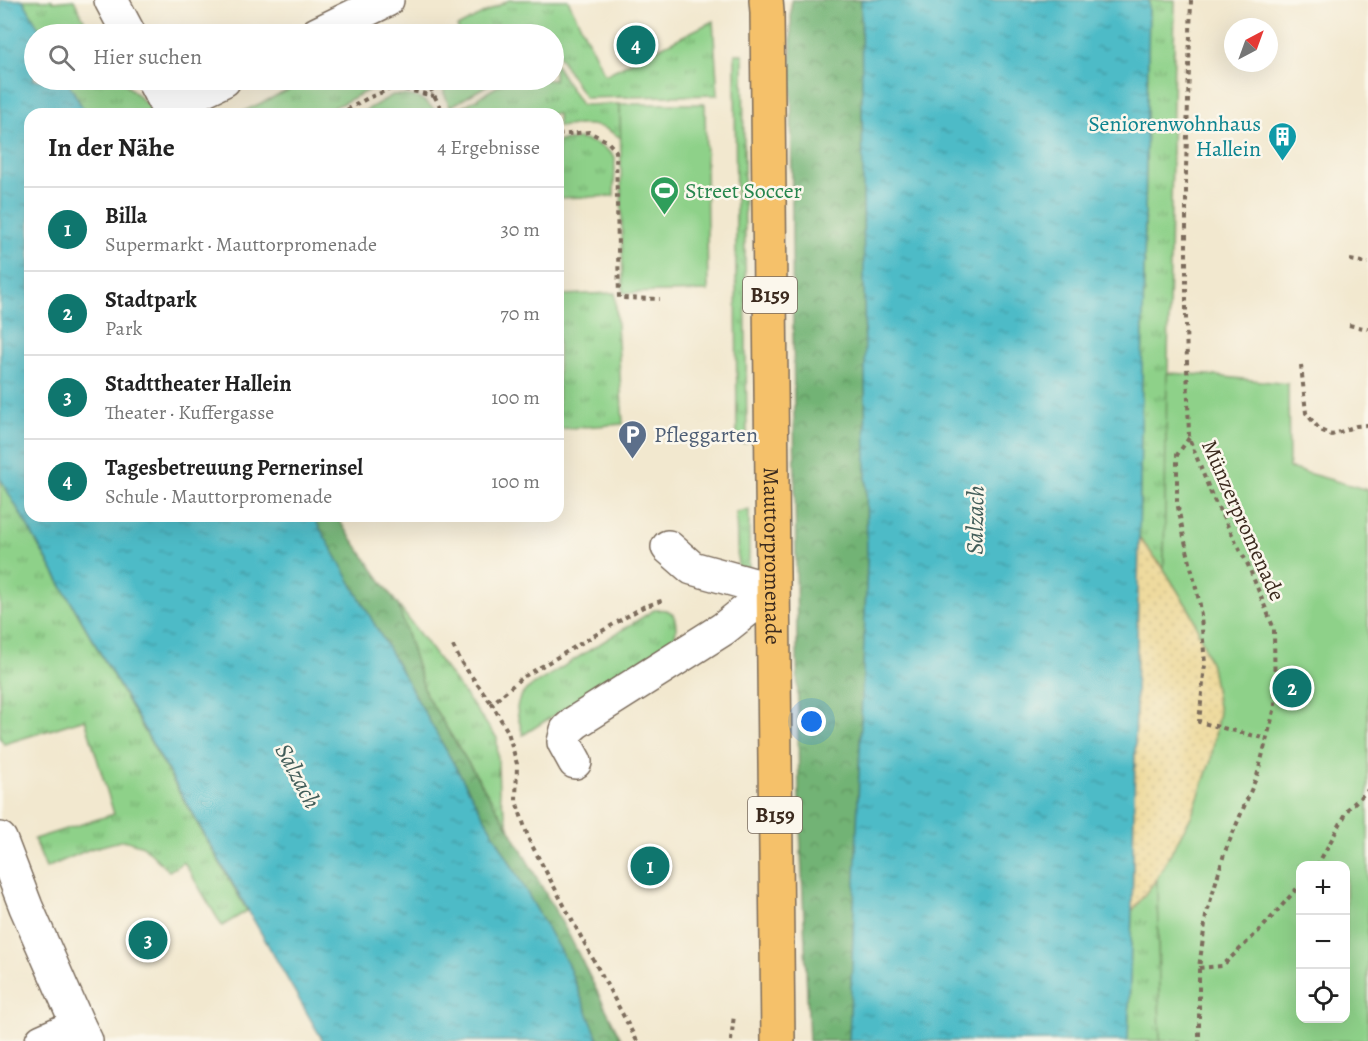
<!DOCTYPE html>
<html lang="de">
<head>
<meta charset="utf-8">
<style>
  :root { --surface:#fff; --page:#f6f6f6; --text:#222; --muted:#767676; --line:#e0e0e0; --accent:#0f766e }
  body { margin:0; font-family:Alegreya,serif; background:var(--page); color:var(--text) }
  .controls { position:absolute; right:18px; bottom:18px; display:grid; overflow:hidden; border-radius:12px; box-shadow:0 6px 24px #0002 }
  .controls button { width:54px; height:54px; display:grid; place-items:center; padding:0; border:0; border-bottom:2px solid var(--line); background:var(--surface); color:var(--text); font:30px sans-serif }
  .compass { position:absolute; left:1224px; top:18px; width:54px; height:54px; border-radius:50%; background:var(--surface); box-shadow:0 6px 24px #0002; rotate:41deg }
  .you { position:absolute; left:812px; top:722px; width:21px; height:21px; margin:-15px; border:4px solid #fff; border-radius:50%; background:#1a73e8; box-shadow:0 0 0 9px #1a73e833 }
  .badge { display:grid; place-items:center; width:39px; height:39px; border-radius:50%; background:var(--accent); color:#fff; font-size:20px; font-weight:700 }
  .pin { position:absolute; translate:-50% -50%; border:3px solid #fff; box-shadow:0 2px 6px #0006 }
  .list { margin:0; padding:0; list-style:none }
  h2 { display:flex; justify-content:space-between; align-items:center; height:78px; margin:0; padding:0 24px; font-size:26px }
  h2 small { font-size:20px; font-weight:400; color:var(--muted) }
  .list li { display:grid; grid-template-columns:39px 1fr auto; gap:18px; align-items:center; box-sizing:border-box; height:84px; padding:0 24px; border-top:2px solid var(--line) }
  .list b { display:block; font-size:22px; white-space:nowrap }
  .list p { margin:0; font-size:20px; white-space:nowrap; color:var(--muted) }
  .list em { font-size:20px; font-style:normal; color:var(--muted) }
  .icon { flex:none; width:33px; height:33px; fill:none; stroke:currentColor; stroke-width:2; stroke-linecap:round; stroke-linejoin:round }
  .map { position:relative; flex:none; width:1368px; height:1041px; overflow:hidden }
  .search { position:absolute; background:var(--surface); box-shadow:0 6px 24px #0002; left:24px; top:24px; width:540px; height:66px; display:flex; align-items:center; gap:15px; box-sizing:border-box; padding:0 21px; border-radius:33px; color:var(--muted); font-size:22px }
  .panel { position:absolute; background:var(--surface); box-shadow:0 6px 24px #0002; left:24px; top:108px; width:540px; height:414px; border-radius:18px }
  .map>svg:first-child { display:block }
  .grass { fill:url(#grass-tufts); stroke:#647e54; stroke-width:1.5 }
  .forest { fill:url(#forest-crowns); stroke:#566e4a; stroke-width:1.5 }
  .sand { fill:url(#sand-dots); stroke:#94825e; stroke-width:1.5 }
  .park { fill:#8ed189; stroke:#647e54; stroke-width:1.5; fill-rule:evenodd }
  .water { fill:url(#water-ripples); stroke:#447272; stroke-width:1.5 }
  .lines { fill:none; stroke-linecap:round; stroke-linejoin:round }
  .minor-casing { stroke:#7b6c5c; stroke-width:36 }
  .major-casing { stroke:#7b6c5c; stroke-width:36 }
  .path { stroke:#7b6c5c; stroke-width:4; stroke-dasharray:4.5 4.5; stroke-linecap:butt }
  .minor { stroke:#fff; stroke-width:33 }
  .major { stroke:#f5c16b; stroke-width:33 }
  .labels { text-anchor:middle; stroke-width:5; stroke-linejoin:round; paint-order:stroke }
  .shield { fill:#fbf7ec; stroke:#75685c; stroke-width:1.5 }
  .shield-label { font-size:21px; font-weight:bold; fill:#3b2a1e }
  .culture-label { font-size:22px; fill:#0d838f; stroke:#fbf7ec; text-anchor:end }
  .leisure-label { font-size:22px; fill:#27864d; stroke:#fbf7ec; text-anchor:start }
  .service-label { font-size:22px; fill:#4e5e75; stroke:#fbf7ec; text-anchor:start }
  .street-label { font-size:22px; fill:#3b2a1e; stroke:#fbf7ec }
  .water-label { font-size:24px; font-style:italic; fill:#425d59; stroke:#fbf7ec }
</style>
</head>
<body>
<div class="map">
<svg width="1368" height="1041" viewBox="0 0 1368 1041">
  <defs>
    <pattern id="grass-tufts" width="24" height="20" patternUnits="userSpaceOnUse" patternTransform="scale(1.5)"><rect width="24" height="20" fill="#8ed189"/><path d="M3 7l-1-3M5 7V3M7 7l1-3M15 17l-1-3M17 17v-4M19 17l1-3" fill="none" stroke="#75aa6f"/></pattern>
    <pattern id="forest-crowns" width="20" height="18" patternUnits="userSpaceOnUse" patternTransform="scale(1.5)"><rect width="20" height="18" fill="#72b375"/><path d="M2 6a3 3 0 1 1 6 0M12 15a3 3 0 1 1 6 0" fill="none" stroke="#5f925f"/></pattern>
    <pattern id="sand-dots" width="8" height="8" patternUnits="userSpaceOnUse" patternTransform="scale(1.5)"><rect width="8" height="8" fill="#eeda9e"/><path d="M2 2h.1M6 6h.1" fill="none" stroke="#cdbb88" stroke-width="1.8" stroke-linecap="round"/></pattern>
    <pattern id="water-ripples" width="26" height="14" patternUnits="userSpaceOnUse" patternTransform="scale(1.5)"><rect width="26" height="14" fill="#4ebbc7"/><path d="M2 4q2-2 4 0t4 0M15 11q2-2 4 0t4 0" fill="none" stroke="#4298a1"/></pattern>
  </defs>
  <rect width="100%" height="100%" fill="#fbf7ec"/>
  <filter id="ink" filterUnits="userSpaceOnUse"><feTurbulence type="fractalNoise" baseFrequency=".0167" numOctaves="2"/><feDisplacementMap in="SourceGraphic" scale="12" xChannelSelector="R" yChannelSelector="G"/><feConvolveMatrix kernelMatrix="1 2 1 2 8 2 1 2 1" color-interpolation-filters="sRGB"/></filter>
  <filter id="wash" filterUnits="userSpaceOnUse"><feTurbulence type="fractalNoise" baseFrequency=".008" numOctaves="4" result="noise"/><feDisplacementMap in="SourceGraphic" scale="24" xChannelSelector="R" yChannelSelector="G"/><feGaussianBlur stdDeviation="1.35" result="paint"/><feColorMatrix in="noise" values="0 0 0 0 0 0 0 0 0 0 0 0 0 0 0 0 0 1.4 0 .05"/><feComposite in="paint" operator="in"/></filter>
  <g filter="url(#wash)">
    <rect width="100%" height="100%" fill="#f2e8cf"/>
    <!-- grass -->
    <g class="grass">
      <path d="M23,0H52L53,2L74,0L91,34H42Z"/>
      <path d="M509,0H568L605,75L713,21L718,95L585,98L554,48V34H461L457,27Z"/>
      <path d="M1149,0H1175L1164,569L1139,538Z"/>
      <path d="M735,54H743L747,443H737Z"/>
      <path d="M554,62L581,105L620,104L621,138C617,136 612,132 608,130C594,122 573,125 558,127V114H454L453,113L508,80H554Z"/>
      <path d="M67,80H121L151,108L158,114H86Z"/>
      <path d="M310,80H380L379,85L321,114H238Z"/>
      <path d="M444,80H496L450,107L444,93Z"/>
      <path d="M393,95C417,95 422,97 439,114L361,113Z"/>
      <path d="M580,139C595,142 604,146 615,157L614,196L558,198V141Z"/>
      <path d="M558,253L560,295L615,293L623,424L558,429Z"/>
      <path d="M0,478L247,911L222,926L184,862L169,871L143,846L124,840L90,849L46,868L34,839L114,814L85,719L4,744L0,738Z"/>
      <path d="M749,510V570H738L736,512Z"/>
      <path d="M398,605L497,738L499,792L510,830L426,695Z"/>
      <path d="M654,610C658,610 662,609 666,610C678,613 677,630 674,639L523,735C518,715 511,705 527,689Z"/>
      <path d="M1157,878L1160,1041H1128L1132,911Z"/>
    </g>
    <!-- forest -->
    <g class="forest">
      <path d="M791,0H861L867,562L849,1041H809L799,802L792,248Z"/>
      <path d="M313,516H336L398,605L426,695L510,830L570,937L622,1041H599L567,963Z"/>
    </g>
    <!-- sand -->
    <path class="sand" d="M1139,538L1164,569L1192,614L1211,665L1219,712L1211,760L1192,815L1157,878L1132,911Z"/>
    <!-- park -->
    <g class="park">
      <path d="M620,104H705L708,291L623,293Z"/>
      <path d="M1167,373L1207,375L1288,384L1289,468L1368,490V1041H1160L1157,878L1192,815L1211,760L1219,712L1211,665L1192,614L1164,569ZM1300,866H1346V1018H1300Z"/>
    </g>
    <!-- water -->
    <g class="water">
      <path d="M0,0H23L42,34H34V80H67L86,114H30V516H313L567,963L599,1041H323L0,478Z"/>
      <path d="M861,0H1149L1132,911L1128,1041H849L867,562Z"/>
    </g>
  </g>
  <g filter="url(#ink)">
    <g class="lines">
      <defs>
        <g id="minor">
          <path d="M111,0L129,34"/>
          <path d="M317,34L387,0"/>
          <path d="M153,80L167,107L224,80"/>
          <path d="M668,547L692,568L772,590"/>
          <path d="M575,762L564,742L567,730L576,722L723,629L772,590"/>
          <path d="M0,839L26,907L78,1025L86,1041"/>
          <path d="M42,1041L78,1025"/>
        </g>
        <g id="major">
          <path id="s1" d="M766,0L767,12L778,1041"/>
        </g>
      </defs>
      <!-- minor casing -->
      <use href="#minor" class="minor-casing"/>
      <!-- major casing -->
      <use href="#major" class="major-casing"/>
      <!-- path -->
      <g class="path">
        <path d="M1191,0L1186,169V324L1189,438L1212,496L1248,565L1274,629L1275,707L1257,776L1224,854L1206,916L1199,968V1041"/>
        <path d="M426,80L444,114"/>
        <path d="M339,114L368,98L395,87L434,96"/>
        <path d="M558,135L589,132L607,141L616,151L619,298L660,299"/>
        <path d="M1350,260L1368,263"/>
        <path d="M1349,325L1368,329"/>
        <path d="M1301,365L1306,413L1320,430L1332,435L1356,426L1368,425"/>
        <path d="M1189,438L1177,455V502L1184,537L1200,605L1205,664L1199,722L1267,739"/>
        <path d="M453,646L461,662L492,704"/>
        <path d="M1317,866L1349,808L1368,790"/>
        <path d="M1199,968L1222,966L1262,928L1300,885"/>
        <path d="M637,1041L529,840L516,801L517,764L508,732L492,704L520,679L643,607L664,600"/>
        <path d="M731,1041L734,1015"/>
      </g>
      <!-- minor -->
      <use href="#minor" class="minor"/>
      <!-- major -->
      <use href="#major" class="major"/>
    </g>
  </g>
  <!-- icons -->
  <defs>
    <symbol id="building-pin" viewBox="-11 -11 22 30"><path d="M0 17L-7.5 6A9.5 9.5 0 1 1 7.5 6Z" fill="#0f9aa8" stroke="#fbf7ec"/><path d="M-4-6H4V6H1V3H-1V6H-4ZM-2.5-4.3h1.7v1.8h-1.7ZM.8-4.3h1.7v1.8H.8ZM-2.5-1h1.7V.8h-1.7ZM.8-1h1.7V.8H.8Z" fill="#fff"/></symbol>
    <symbol id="stadium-pin" viewBox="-11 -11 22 30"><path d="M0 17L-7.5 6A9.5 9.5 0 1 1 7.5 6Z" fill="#2e9e5b" stroke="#fbf7ec"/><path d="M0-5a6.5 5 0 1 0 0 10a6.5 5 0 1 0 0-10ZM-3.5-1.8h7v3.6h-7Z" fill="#fff"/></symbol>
    <symbol id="parking-pin" viewBox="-11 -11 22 30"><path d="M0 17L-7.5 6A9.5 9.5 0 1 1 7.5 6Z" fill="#5c6f8a" stroke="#fbf7ec"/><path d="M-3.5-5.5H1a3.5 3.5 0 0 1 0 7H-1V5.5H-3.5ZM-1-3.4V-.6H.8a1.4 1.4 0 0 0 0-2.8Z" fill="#fff"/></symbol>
  </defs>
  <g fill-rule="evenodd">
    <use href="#building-pin" x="1266" y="120" width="33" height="45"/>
    <use href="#stadium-pin" x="648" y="174" width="33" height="45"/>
    <use href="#parking-pin" x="616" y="418" width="33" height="45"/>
  </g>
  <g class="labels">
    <!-- shield labels -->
    <g class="shield">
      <rect x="743" y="277" width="54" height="36" rx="4.5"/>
      <rect x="748" y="797" width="54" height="36" rx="4.5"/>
    </g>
    <g class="shield-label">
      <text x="770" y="302">B159</text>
      <text x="775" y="822">B159</text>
    </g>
    <!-- culture labels -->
    <g class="culture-label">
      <text x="1261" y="131">Seniorenwohnhaus<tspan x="1261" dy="25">Hallein</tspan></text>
    </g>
    <!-- leisure labels -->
    <g class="leisure-label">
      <text x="685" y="198">Street Soccer</text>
    </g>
    <!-- service labels -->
    <g class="service-label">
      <text x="654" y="442">Pfleggarten</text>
    </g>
    <!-- street labels -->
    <g class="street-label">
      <text transform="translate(1244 520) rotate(66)" y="8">Münzerpromenade</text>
      <text dy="8" stroke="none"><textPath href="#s1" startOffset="556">Mauttorpromenade</textPath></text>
    </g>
    <!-- water labels -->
    <g class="water-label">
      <text transform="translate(975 520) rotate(-89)" y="8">Salzach</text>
      <text transform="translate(298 776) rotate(62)" y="8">Salzach</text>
    </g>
  </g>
</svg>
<div class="controls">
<button>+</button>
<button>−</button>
<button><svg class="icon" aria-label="locate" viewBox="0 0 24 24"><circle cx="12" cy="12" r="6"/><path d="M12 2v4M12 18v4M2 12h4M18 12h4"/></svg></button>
</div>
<svg class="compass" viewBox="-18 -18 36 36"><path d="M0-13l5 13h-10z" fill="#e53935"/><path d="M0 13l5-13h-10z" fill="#767676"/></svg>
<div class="you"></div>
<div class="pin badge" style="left:650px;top:866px">1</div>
<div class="pin badge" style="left:1292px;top:688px">2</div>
<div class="pin badge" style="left:148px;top:940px">3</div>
<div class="pin badge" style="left:636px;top:45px">4</div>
<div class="search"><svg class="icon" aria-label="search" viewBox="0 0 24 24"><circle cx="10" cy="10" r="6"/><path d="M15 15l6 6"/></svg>Hier suchen</div>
<section class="panel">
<h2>In der Nähe<small>4 Ergebnisse</small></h2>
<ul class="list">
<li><span class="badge">1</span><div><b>Billa</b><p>Supermarkt · Mauttorpromenade</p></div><em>30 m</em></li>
<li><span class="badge">2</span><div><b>Stadtpark</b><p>Park</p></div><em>70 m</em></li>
<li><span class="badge">3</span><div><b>Stadttheater Hallein</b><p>Theater · Kuffergasse</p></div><em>100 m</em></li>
<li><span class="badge">4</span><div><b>Tagesbetreuung Pernerinsel</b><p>Schule · Mauttorpromenade</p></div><em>100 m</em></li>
</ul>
</section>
</div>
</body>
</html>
